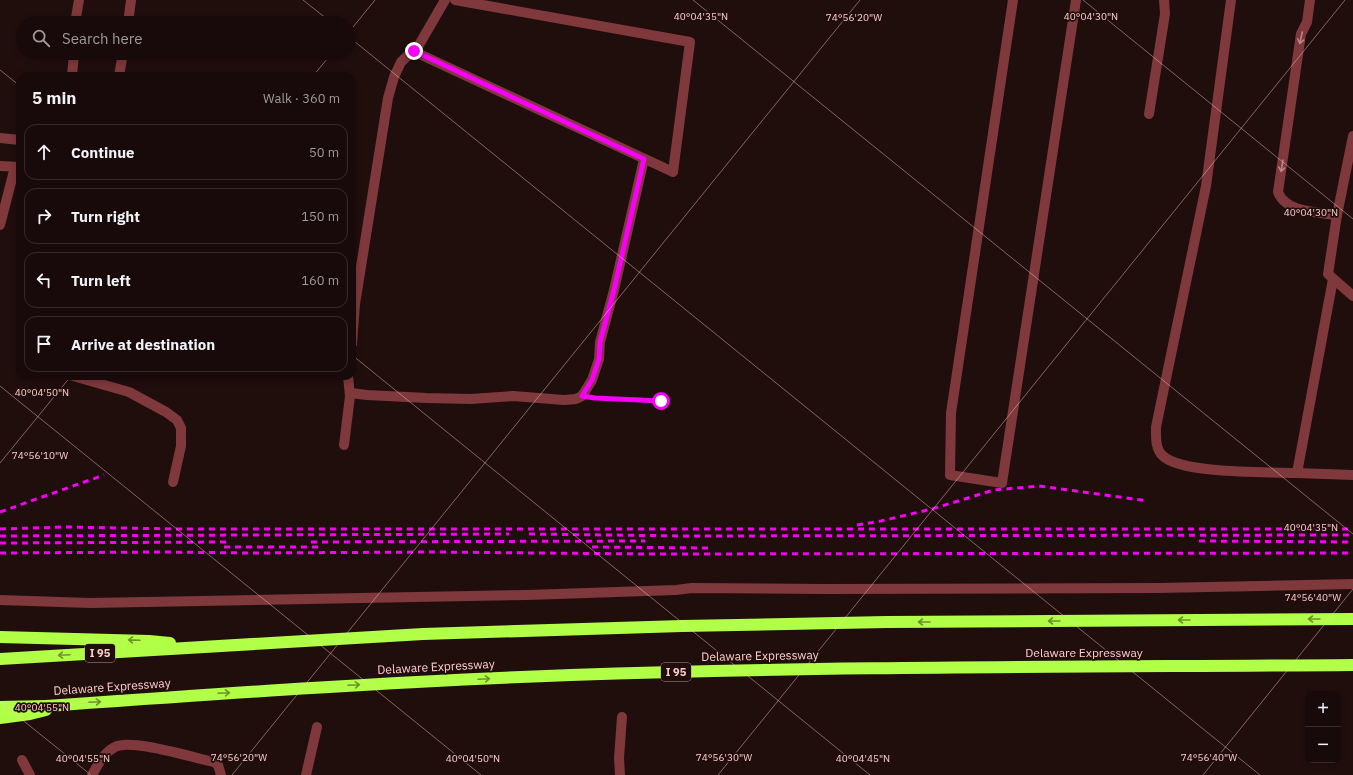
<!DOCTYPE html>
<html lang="en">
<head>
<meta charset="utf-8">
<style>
  :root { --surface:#180a0a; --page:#211313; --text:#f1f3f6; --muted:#9f9a9c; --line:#362b2b }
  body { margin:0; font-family:"IBM Plex Sans",sans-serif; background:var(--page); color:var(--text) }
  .controls { position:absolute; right:12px; bottom:12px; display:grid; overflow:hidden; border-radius:8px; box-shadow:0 2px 6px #0003 }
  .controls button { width:36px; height:36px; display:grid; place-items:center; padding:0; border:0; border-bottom:1px solid var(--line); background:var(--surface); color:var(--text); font:20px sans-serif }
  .stop { position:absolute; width:12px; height:12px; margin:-9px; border:3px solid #f700f6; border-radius:50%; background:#fff }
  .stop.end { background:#f700f6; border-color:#fff; box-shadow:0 1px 4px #0008 }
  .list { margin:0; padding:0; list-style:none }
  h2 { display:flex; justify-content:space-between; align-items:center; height:52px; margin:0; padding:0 16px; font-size:17px }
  h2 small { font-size:13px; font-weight:400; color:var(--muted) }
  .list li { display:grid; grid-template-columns:26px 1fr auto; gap:12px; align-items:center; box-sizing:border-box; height:56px; margin:0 8px 8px; padding:0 8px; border:1px solid var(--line); border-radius:12px }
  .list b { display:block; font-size:15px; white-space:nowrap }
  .list em { font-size:13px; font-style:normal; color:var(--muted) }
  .icon { flex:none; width:22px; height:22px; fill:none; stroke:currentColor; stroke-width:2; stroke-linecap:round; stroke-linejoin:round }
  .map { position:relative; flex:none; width:1353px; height:775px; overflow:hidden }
  .search { position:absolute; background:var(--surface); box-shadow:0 2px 6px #0003; left:16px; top:16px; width:340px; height:44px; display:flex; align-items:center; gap:10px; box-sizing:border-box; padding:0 14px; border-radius:22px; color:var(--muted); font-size:15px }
  .panel { position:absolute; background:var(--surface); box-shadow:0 2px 6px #0003; left:16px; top:72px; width:340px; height:308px; border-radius:12px }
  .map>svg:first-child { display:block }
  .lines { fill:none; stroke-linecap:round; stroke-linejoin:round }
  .path { stroke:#9d2eb2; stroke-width:2; stroke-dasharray:2 3; stroke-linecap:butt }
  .minor { stroke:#7f383c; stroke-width:10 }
  .highway { stroke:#b1ff47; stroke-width:12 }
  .rail { stroke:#f700f6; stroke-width:3; stroke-dasharray:6 5; stroke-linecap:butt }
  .oneway { stroke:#bf8284 }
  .oneway2 { stroke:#70932d }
  .route { stroke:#f700f6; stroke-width:5 }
  .ticks { fill:none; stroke:#ffcdcc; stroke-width:1; stroke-opacity:0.45 }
  .labels { text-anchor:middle; stroke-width:3.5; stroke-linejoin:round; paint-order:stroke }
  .shield { fill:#200e0d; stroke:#bc9493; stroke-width:1 }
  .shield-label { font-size:11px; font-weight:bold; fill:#ffcdcc }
  .street-label { font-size:12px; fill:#ffcdcc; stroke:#200e0d }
  .ticks-label { font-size:10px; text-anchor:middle; fill:#ffcdcc; stroke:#200e0d; stroke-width:3.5; stroke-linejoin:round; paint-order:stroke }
</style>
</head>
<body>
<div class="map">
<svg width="1353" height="775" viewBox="0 0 1353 775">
  <rect width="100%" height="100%" fill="#200e0d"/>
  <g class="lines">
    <!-- path -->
    <path class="path" d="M593,398L661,401"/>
    <!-- minor -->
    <g class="minor">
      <path d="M1013,0L951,413L950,475L1002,483L1076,0"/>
      <path d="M1231,0L1206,186L1156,427C1156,437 1155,449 1163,456C1182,474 1268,472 1297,473"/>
      <path d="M1310,0L1307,22L1301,34L1278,192C1286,213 1317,212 1337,215"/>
      <path d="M75,23L79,0"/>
      <path d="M128,23L131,0"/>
      <path d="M413,51L673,172L690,42L455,0"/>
      <path d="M72,76L74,53"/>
      <path d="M119,76L123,53"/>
      <path d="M1149,114L1165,14L1164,0"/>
      <path d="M1353,136L1337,215L1328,274L1353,296"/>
      <path d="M0,138L20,140"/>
      <path d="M0,166L20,167"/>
      <path d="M0,225L15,167"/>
      <path d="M1333,279L1297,473L1353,475"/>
      <path d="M352,344L355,304L388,98L394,77L401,62L419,45L445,0"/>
      <path d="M73,376L129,392L166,412L177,420L181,428V446L173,482"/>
      <path d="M350,393L367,395L426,398L471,399L513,396L564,400L576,399L582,396L592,380L599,359L600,342L614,290L644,159"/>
      <path d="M344,445L350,396L348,376"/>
      <path d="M0,600L90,603L527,595L676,590L692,588L825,589L1158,588L1353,584"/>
      <path d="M22,760L30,775"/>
      <path d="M92,775C98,765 103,753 115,747C131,738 194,758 214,762L218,765L221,775"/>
      <path d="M306,775L317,727"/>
      <path d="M620,775L619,758L622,717"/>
    </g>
    <!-- highway -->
    <g class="highway">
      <path d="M0,637L149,641L170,643"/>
      <path d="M0,659L423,634L682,626L887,622L1353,619"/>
      <path d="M0,707C20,706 41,707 61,705C231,693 401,681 571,675C831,666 1092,667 1353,665"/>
      <path d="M0,718L30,714L46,710"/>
    </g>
    <!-- rail -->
    <g class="rail">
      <path d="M0,512L104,475"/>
      <path d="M857,525L881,521L932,509L994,490L1039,486L1148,501"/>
      <path d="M0,529L65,527L178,529H1353"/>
      <path d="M529,534L687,536L1353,535"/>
      <path d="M0,536L509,534"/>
      <path d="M1199,541L1353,542"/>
      <path d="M311,542L645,541"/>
      <path d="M0,543L231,542"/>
      <path d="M224,547H320"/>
      <path d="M592,547L710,548"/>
      <path d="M0,553L162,552L251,553L433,552L650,554L1353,553"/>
    </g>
  </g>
  <!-- one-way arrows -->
  <defs><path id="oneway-shaft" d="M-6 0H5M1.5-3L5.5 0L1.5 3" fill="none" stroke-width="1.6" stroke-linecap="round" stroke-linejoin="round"/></defs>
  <g class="oneway">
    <use href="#oneway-shaft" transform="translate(1301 38) rotate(102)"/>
    <use href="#oneway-shaft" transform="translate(1282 166) rotate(99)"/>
  </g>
  <g class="oneway2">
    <use href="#oneway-shaft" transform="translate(1314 619) rotate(180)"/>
    <use href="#oneway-shaft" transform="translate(1184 620) rotate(180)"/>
    <use href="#oneway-shaft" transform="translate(1054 621) rotate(180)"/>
    <use href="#oneway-shaft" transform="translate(924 622) rotate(180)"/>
    <use href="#oneway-shaft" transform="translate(134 640) rotate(-178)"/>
    <use href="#oneway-shaft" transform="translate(64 655) rotate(177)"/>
    <use href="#oneway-shaft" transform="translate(484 679) rotate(-3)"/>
    <use href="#oneway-shaft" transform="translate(354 685) rotate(-3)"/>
    <use href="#oneway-shaft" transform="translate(224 693) rotate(-3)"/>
    <use href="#oneway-shaft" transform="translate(95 702) rotate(-3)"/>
  </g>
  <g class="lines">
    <!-- route -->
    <path class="route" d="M414,51L644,159L614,290L600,342L599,359L592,380L582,396L595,398L661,401"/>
  </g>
  <!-- ticks -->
  <path class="ticks" d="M303,0L332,23M693,0L1353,534M1083,0L1353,219M349,32L375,0M349,37L1260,775M0,70L20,86M313,76L332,53M352,355L870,775M0,386L481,775M0,463L71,376M0,702L91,775M232,775L860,0M718,775L1345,0M1203,775L1353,589"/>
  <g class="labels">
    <!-- shield labels -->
    <g class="shield">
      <rect x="85" y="644" width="30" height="18" rx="3"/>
      <rect x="661" y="663" width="30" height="18" rx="3"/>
    </g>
    <g class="shield-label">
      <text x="100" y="657">I 95</text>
      <text x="676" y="676">I 95</text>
    </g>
    <!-- street labels -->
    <g class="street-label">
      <text x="1084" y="657">Delaware Expressway</text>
      <text transform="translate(760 656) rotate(-1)" y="4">Delaware Expressway</text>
      <text transform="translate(436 667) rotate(-3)" y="4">Delaware Expressway</text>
      <text transform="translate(112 687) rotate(-4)" y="4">Delaware Expressway</text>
    </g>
  </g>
  <g class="ticks-label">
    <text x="1091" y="20">40°04'30"N</text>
    <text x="701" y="20">40°04'35"N</text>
    <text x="854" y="21">74°56'20"W</text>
    <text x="1311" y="216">40°04'30"N</text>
    <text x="42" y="396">40°04'50"N</text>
    <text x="40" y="459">74°56'10"W</text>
    <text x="1311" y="531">40°04'35"N</text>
    <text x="1313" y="601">74°56'40"W</text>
    <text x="42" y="711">40°04'55"N</text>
    <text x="239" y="761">74°56'20"W</text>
    <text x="724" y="761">74°56'30"W</text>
    <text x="1209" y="761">74°56'40"W</text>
    <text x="83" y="762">40°04'55"N</text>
    <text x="473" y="762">40°04'50"N</text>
    <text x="863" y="762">40°04'45"N</text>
  </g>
</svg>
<div class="controls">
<button>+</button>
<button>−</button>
</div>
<div class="stop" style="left:661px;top:401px"></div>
<div class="stop end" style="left:414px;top:51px"></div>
<div class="search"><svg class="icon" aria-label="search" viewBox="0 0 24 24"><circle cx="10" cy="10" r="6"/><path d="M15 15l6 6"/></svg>Search here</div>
<section class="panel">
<h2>5 min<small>Walk · 360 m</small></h2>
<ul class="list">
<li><svg class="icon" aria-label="ahead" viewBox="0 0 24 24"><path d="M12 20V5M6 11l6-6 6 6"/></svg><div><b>Continue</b></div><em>50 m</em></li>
<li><svg class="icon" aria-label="right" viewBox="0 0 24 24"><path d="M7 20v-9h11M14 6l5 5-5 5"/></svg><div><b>Turn right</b></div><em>150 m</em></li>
<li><svg class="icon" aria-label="left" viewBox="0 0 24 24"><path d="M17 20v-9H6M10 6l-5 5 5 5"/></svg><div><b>Turn left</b></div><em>160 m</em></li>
<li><svg class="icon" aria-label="arrive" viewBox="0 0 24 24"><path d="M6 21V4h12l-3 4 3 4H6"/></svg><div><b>Arrive at destination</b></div></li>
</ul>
</section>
</div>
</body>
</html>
